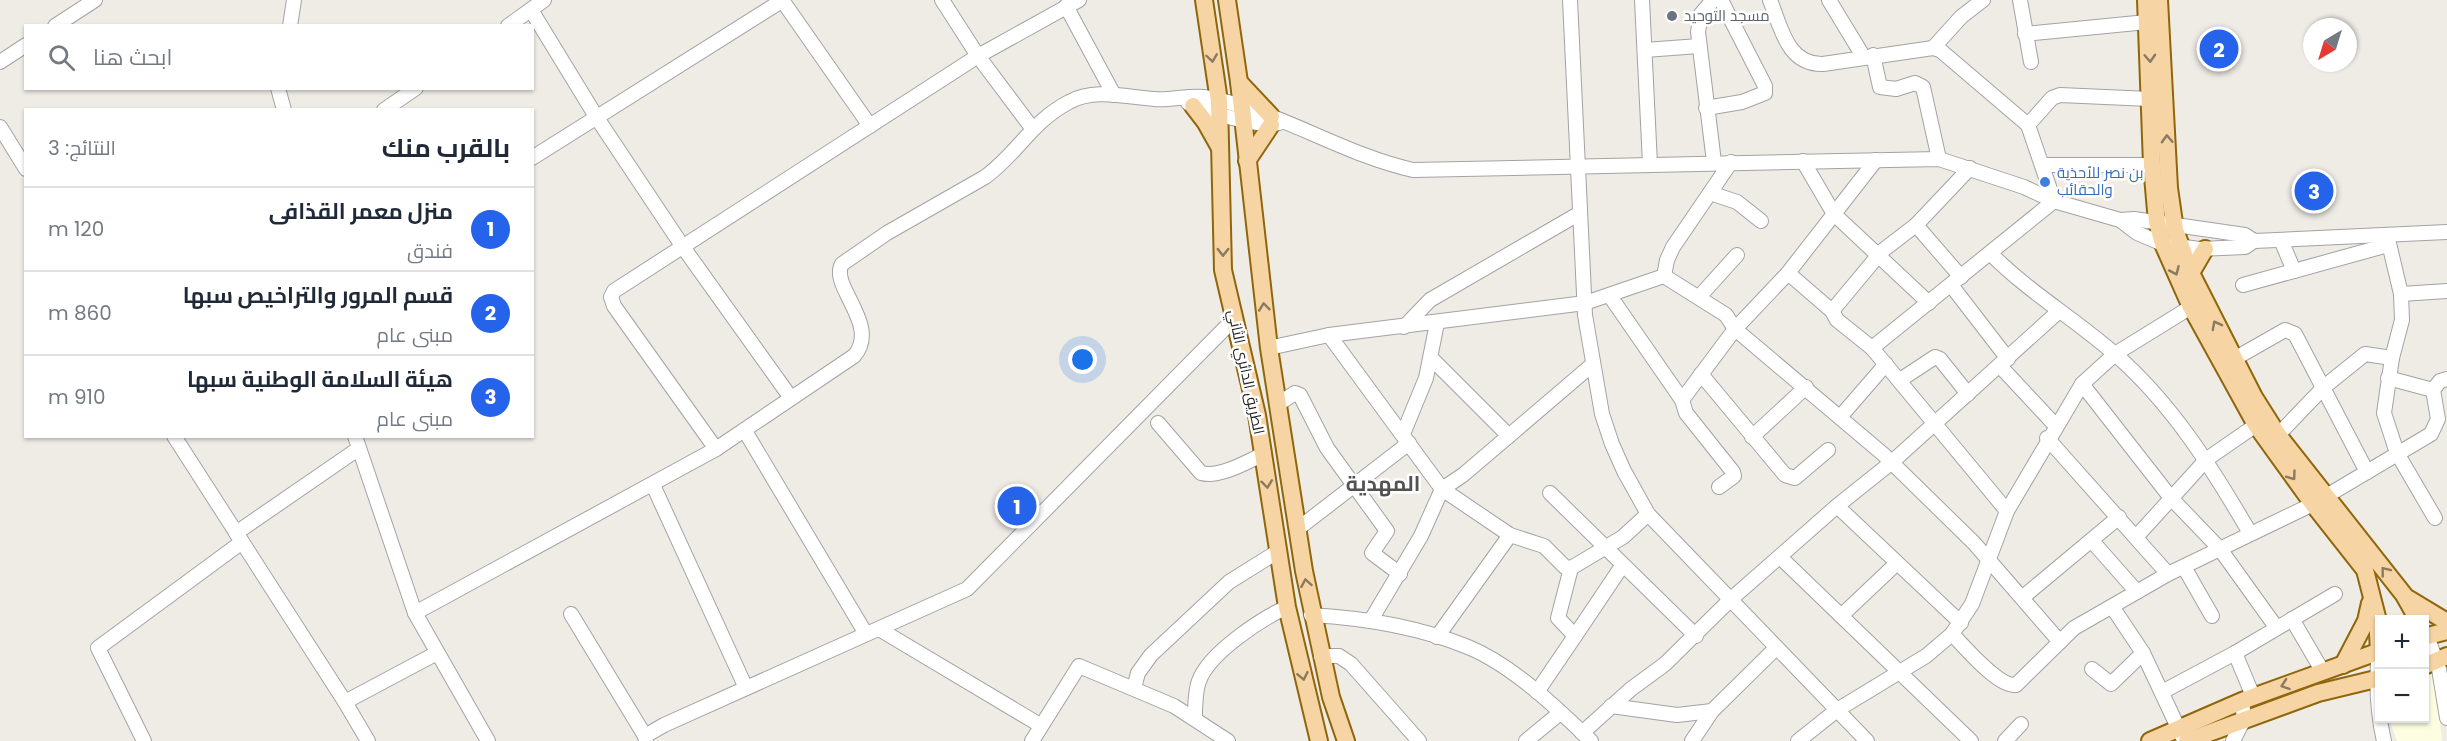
<!DOCTYPE html>
<html lang="ar">
<head>
<meta charset="utf-8">
<style>
  :root { --surface:#fff; --page:#f6f6f7; --text:#1f2937; --muted:#747a83; --line:#e0e1e3; --accent:#2563eb }
  body { margin:0; font-family:Poppins,Cairo,sans-serif; background:var(--page); color:var(--text); direction:rtl }
  .controls { position:absolute; right:18px; bottom:18px; display:grid; overflow:hidden; border-radius:0px; box-shadow:0 2px 4px #0004 }
  .controls button { width:54px; height:54px; display:grid; place-items:center; padding:0; border:0; border-bottom:2px solid var(--line); background:var(--surface); color:var(--text); font:30px sans-serif }
  .compass { position:absolute; left:2303px; top:18px; width:54px; height:54px; border-radius:50%; background:var(--surface); box-shadow:0 2px 4px #0004; rotate:218deg }
  .you { position:absolute; left:1083px; top:360px; width:21px; height:21px; margin:-15px; border:4px solid #fff; border-radius:50%; background:#1a73e8; box-shadow:0 0 0 9px #1a73e833 }
  .badge { display:grid; place-items:center; width:39px; height:39px; border-radius:50%; background:var(--accent); color:#fff; font-size:20px; font-weight:700 }
  .pin { position:absolute; translate:-50% -50%; border:3px solid #fff; box-shadow:0 2px 6px #0006 }
  .list { margin:0; padding:0; list-style:none }
  h2 { display:flex; justify-content:space-between; align-items:center; height:78px; margin:0; padding:0 24px; font-size:26px }
  h2 small { font-size:20px; font-weight:400; color:var(--muted) }
  .list li { display:grid; grid-template-columns:39px 1fr auto; gap:18px; align-items:center; box-sizing:border-box; height:84px; padding:0 24px; border-top:2px solid var(--line) }
  .list b { display:block; font-size:22px; white-space:nowrap }
  .list p { margin:0; font-size:20px; white-space:nowrap; color:var(--muted) }
  .list em { font-size:20px; font-style:normal; color:var(--muted) }
  .icon { flex:none; width:33px; height:33px; fill:none; stroke:currentColor; stroke-width:2; stroke-linecap:round; stroke-linejoin:round }
  .map { position:relative; flex:none; width:2447px; height:741px; overflow:hidden; direction:ltr }
  .search { position:absolute; background:var(--surface); box-shadow:0 2px 4px #0004; left:24px; top:24px; width:510px; height:66px; display:flex; align-items:center; gap:15px; box-sizing:border-box; padding:0 21px; border-radius:0px; color:var(--muted); font-size:22px }
  .panel { position:absolute; background:var(--surface); box-shadow:0 2px 4px #0004; left:24px; top:108px; width:510px; height:330px; border-radius:0px; direction:rtl }
  .map>svg:first-child { display:block }
  .education { fill:#fcfde1 }
  .lines { fill:none; stroke-linecap:round; stroke-linejoin:round }
  .minor-casing { stroke:#a3a3a3; stroke-width:16 }
  .major-casing { stroke:#90660a; stroke-width:20 }
  .minor { stroke:#fff; stroke-width:14 }
  .major { stroke:#f6d4a4; stroke-width:16 }
  .oneway { stroke:#8a7a62 }
  .worship-dot { fill:#6b7280; stroke:#fff; stroke-width:2 }
  .shop-dot { fill:#3f7fe0; stroke:#fff; stroke-width:2 }
  .labels { text-anchor:middle; stroke-width:5; stroke-linejoin:round; paint-order:stroke }
  .worship-label { font-size:15px; fill:#5b616d; stroke:#fff; text-anchor:start }
  .shop-label { font-size:15px; fill:#366cbe; stroke:#fff; text-anchor:start }
  .street-label { font-size:15px; fill:#1f1f1f; stroke:#fff }
  .district-label { font-size:21px; font-weight:bold; fill:#525252; stroke:#fff }
</style>
</head>
<body>
<div class="map">
<svg width="2447" height="741" viewBox="0 0 2447 741">
  <rect width="100%" height="100%" fill="#efece6"/>
  <!-- education -->
  <path class="education" d="M2435,671L2442,741H2397L2389,719L2424,718L2425,674Z"/>
  <g class="lines">
    <defs>
      <g id="minor">
        <path d="M782,0L870,126"/>
        <path d="M942,0L978,56L1032,128"/>
        <path d="M1570,0L1585,315L1602,414L1612,444L1624,471L1648,514L1867,741"/>
        <path d="M1642,0L1650,164"/>
        <path d="M1713,0L1701,14L1698,32L1714,162"/>
        <path d="M1770,0C1781,27 1787,65 1823,64L1933,48L1940,50L2028,125L2054,201L1872,348"/>
        <path d="M1829,0L1863,56"/>
        <path d="M2020,0L2031,62"/>
        <path d="M1066,6L1114,95"/>
        <path d="M531,10L597,118L683,247L791,398"/>
        <path d="M55,26L95,0"/>
        <path d="M290,26L294,0"/>
        <path d="M508,26L544,0"/>
        <path d="M2025,34L2147,22"/>
        <path d="M1933,48L1961,17L1983,0"/>
        <path d="M1645,50L1699,46"/>
        <path d="M1873,55L1880,87L1896,89L1915,83L1923,87L1939,159"/>
        <path d="M0,62L26,45"/>
        <path d="M278,88L284,110"/>
        <path d="M1188,103C1205,112 1261,128 1279,123"/>
        <path d="M1706,108L1742,102L1765,93V86L1721,0"/>
        <path d="M384,110L416,88"/>
        <path d="M2028,125L2052,98L2060,95L2150,99"/>
        <path d="M0,127L26,169"/>
        <path d="M532,158L783,0"/>
        <path d="M1803,161L1834,214L1929,303"/>
        <path d="M2043,165H2152"/>
        <path d="M1710,193L1737,202L1761,221"/>
        <path d="M2120,220L2134,219L2245,235L2254,241L2447,232"/>
        <path d="M2387,235L2401,294L2402,320L2392,358L2384,413L2397,453L2435,518"/>
        <path d="M2281,240L2294,271"/>
        <path d="M1991,254C2030,293 2075,319 2116,355C2173,405 2212,468 2250,533"/>
        <path d="M1788,273L1832,311L1837,320L1872,348L2007,511"/>
        <path d="M1664,276L1667,260L1673,247L1731,162"/>
        <path d="M1961,277L1916,225L1970,168"/>
        <path d="M1951,285L2008,359"/>
        <path d="M2243,285L2388,245"/>
        <path d="M2401,294L2447,291"/>
        <path d="M1610,296L1682,400"/>
        <path d="M1699,297L1737,255"/>
        <path d="M1832,311L1882,251L1916,225"/>
        <path d="M1404,327L1430,300L1580,213"/>
        <path d="M1329,335L1442,489L1510,535L1544,546L1565,567L1571,568L1623,537L1648,514"/>
        <path d="M1269,348L1329,335L1585,303L1664,276L1726,315L1735,329L1883,454L1974,543L2060,642"/>
        <path d="M1432,359L1509,436"/>
        <path d="M2234,359L2285,330L2295,334L2367,472"/>
        <path d="M2000,366L2055,425"/>
        <path d="M1701,374L1785,475L1795,478L1828,450"/>
        <path d="M2388,378L2433,390"/>
        <path d="M1900,380L1935,357L1940,359L1968,394"/>
        <path d="M2082,384L2171,498L2220,549L2276,627"/>
        <path d="M1278,404L1295,393L1300,395L1327,448L1387,531L1372,553L1400,574"/>
        <path d="M1841,416L1886,364"/>
        <path d="M1158,423L1201,473C1220,478 1246,462 1264,454"/>
        <path d="M745,431L866,634"/>
        <path d="M1403,434L1426,378L1437,323"/>
        <path d="M2278,435L2324,387L2365,354L2392,358"/>
        <path d="M174,436L345,702L437,653"/>
        <path d="M355,436L415,613L488,741"/>
        <path d="M1752,437L1806,387"/>
        <path d="M2047,438L2168,574"/>
        <path d="M716,449L614,306L611,297L614,291L978,56L1079,0"/>
        <path d="M653,485L746,688"/>
        <path d="M1719,487L1734,476L1733,472L1686,413L1682,400L1735,329L1788,273L1876,160"/>
        <path d="M1550,493L1696,636"/>
        <path d="M1837,506L1961,623"/>
        <path d="M1299,528L1409,443"/>
        <path d="M236,533L358,449"/>
        <path d="M2137,536L2207,459L2256,425"/>
        <path d="M2092,541L2137,592"/>
        <path d="M1780,557L1971,741"/>
        <path d="M2184,567L2212,616"/>
        <path d="M2023,597L2119,517"/>
        <path d="M2113,608L2143,653L2182,736"/>
        <path d="M415,613L716,449L854,356C881,325 829,286 842,264L887,233L985,177C1018,153 1031,122 1069,102C1094,88 1126,97 1154,99C1170,101 1187,95 1204,97C1277,109 1341,154 1413,170L1939,159L2024,187L2054,201L2120,220L2137,233L2163,244L2199,249L2245,247L2254,241"/>
        <path d="M571,614L645,736"/>
        <path d="M1311,615C1364,618 1419,627 1468,647C1512,665 1557,708 1591,741"/>
        <path d="M1841,616L1897,563"/>
        <path d="M2292,619L2323,672"/>
        <path d="M1371,620L1421,536L1442,489L1463,475L1593,364"/>
        <path d="M879,629L1040,725"/>
        <path d="M1952,634C1965,647 1998,687 2016,685L2074,628L2168,574L2313,504L2431,434L2438,419L2433,390L2440,381L2447,379"/>
        <path d="M1575,636L1622,566"/>
        <path d="M2427,636L2439,669L2447,718"/>
        <path d="M1437,637L1510,535"/>
        <path d="M2379,651C2376,681 2377,711 2384,741"/>
        <path d="M2235,653L2253,696"/>
        <path d="M1321,656H1339L1351,664L1419,741"/>
        <path d="M2092,669L2111,684L2143,653"/>
        <path d="M1134,688L1138,673L1151,655L1229,582L1277,552"/>
        <path d="M1537,692L1575,636L1558,618L1571,568"/>
        <path d="M2162,692L2235,653L2335,594"/>
        <path d="M345,702L368,741"/>
        <path d="M1611,706L1677,715L1712,711"/>
        <path d="M1195,718C1195,706 1195,692 1199,681C1209,653 1261,619 1287,607"/>
        <path d="M1582,733L1631,689L1665,664L1730,600L1837,506L1892,462L2058,312"/>
        <path d="M144,741L98,648L242,542"/>
        <path d="M646,741L645,736L664,725L967,589L1235,318"/>
        <path d="M1032,741L1079,666L1174,706L1228,741"/>
        <path d="M1526,741L1560,713"/>
        <path d="M1692,741L1712,711L1776,648"/>
        <path d="M1798,741L1837,710L1926,656L1952,634L1972,604L2007,511L2082,384L2115,354L2191,307"/>
        <path d="M2005,741L2021,724"/>
        <path d="M2233,741L2244,719L2242,701"/>
      </g>
      <g id="major">
        <path d="M1204,0L1219,101L1223,270L1257,415L1287,607L1319,741"/>
        <path d="M1227,0L1239,82L1269,348L1304,571L1331,697L1346,741"/>
        <path d="M2146,0L2152,165L2157,222L2163,244L2191,307L2256,425L2313,504L2365,570L2377,617L2379,651"/>
        <path d="M2159,0L2169,188L2175,230L2191,273L2254,397L2278,435L2404,595L2418,620"/>
        <path d="M1239,82L1271,116"/>
        <path d="M1193,106L1206,123L1220,148"/>
        <path d="M1247,161L1271,125"/>
        <path d="M2191,273L2205,249"/>
        <path d="M2409,599L2447,622"/>
        <path d="M2424,637L2447,631"/>
        <path d="M2343,665L2366,621L2370,603"/>
        <path d="M2424,666L2447,656"/>
        <path d="M2150,741L2242,701L2380,651"/>
        <path d="M2187,741L2318,693L2380,678"/>
      </g>
    </defs>
    <!-- minor casing -->
    <use href="#minor" class="minor-casing"/>
    <!-- major casing -->
    <use href="#major" class="major-casing"/>
    <!-- minor -->
    <use href="#minor" class="minor"/>
    <!-- major -->
    <use href="#major" class="major"/>
  </g>
  <!-- one-way arrows -->
  <defs><path id="oneway-chevron" d="M-2-3.5L2.5 0L-2 3.5" fill="none" stroke-width="1.6" stroke-linecap="round" stroke-linejoin="round" transform="scale(1.5)"/></defs>
  <g class="oneway">
    <use href="#oneway-chevron" transform="translate(1212 58) rotate(82)"/>
    <use href="#oneway-chevron" transform="translate(2150 58) rotate(87)"/>
    <use href="#oneway-chevron" transform="translate(2167 139) rotate(-92)"/>
    <use href="#oneway-chevron" transform="translate(1223 252) rotate(90)"/>
    <use href="#oneway-chevron" transform="translate(2175 271) rotate(66)"/>
    <use href="#oneway-chevron" transform="translate(1264 307) rotate(-96)"/>
    <use href="#oneway-chevron" transform="translate(2216 325) rotate(-118)"/>
    <use href="#oneway-chevron" transform="translate(2292 476) rotate(54)"/>
    <use href="#oneway-chevron" transform="translate(1267 484) rotate(83)"/>
    <use href="#oneway-chevron" transform="translate(2385 571) rotate(-128)"/>
    <use href="#oneway-chevron" transform="translate(1306 583) rotate(-100)"/>
    <use href="#oneway-chevron" transform="translate(1303 676) rotate(78)"/>
    <use href="#oneway-chevron" transform="translate(2285 685) rotate(161)"/>
  </g>
  <!-- markers -->
  <circle class="worship-dot" cx="1672" cy="16" r="6"/>
  <circle class="shop-dot" cx="2045" cy="182" r="6"/>
  <g class="labels">
    <!-- worship labels -->
    <g class="worship-label">
      <text x="1684" y="21">مسجد التوحيد</text>
    </g>
    <!-- shop labels -->
    <g class="shop-label">
      <text x="2057" y="178">بن نصر للأحذية<tspan x="2057" dy="17">والحقائب</tspan></text>
    </g>
    <!-- street labels -->
    <g class="street-label">
      <text transform="translate(1246 372) rotate(78)" y="5">الطريق الدائري الثاني</text>
    </g>
    <!-- district labels -->
    <g class="district-label">
      <text x="1383" y="491">المهدية</text>
    </g>
  </g>
</svg>
<div class="controls">
<button>+</button>
<button>−</button>
</div>
<svg class="compass" viewBox="-18 -18 36 36"><path d="M0-13l5 13h-10z" fill="#e53935"/><path d="M0 13l5-13h-10z" fill="#747a83"/></svg>
<div class="you"></div>
<div class="pin badge" style="left:1017px;top:506px">1</div>
<div class="pin badge" style="left:2219px;top:49px">2</div>
<div class="pin badge" style="left:2314px;top:191px">3</div>
<div class="search"><svg class="icon" aria-label="search" viewBox="0 0 24 24"><circle cx="10" cy="10" r="6"/><path d="M15 15l6 6"/></svg>ابحث هنا</div>
<section class="panel">
<h2>بالقرب منك<small>النتائج: 3</small></h2>
<ul class="list">
<li><span class="badge">1</span><div><b>منزل معمر القذافى</b><p>فندق</p></div><em>120 m</em></li>
<li><span class="badge">2</span><div><b>قسم المرور والتراخيص سبها</b><p>مبنى عام</p></div><em>860 m</em></li>
<li><span class="badge">3</span><div><b>هيئة السلامة الوطنية سبها</b><p>مبنى عام</p></div><em>910 m</em></li>
</ul>
</section>
</div>
</body>
</html>
